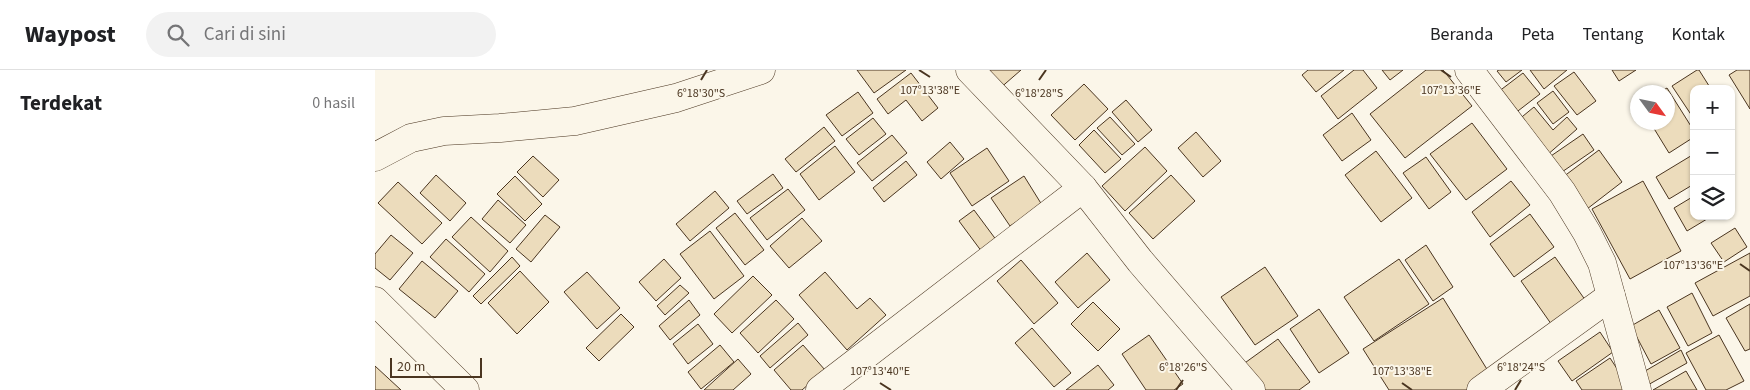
<!DOCTYPE html>
<html lang="id">
<head>
<meta charset="utf-8">
<style>
  :root { --surface:#fff; --page:#f2f2f2; --text:#202124; --muted:#757577; --line:#e0e0e0 }
  body { margin:0; font-family:"Source Sans 3",sans-serif; background:var(--page); color:var(--text) }
  .controls { position:absolute; right:15px; top:15px; display:grid; overflow:hidden; border-radius:10px; box-shadow:0 1px 4px #0004 }
  .controls button { width:45px; height:45px; display:grid; place-items:center; padding:0; border:0; border-bottom:1px solid var(--line); background:var(--surface); color:var(--text); font:25px sans-serif }
  .compass { position:absolute; left:1255px; top:15px; width:45px; height:45px; border-radius:50%; background:var(--surface); box-shadow:0 1px 4px #0004; rotate:123deg }
  .scale { position:absolute; left:15px; bottom:12px; width:92px; box-sizing:border-box; padding-left:5px; border:2px solid #4a3520; border-top:0; font-size:14px; line-height:18px; white-space:nowrap; color:#4a3520; -webkit-text-stroke:4px #fbf6e9; paint-order:stroke }
  .list { margin:0; padding:0; list-style:none }
  h2 { display:flex; justify-content:space-between; align-items:center; height:65px; margin:0; padding:0 20px; font-size:21px }
  h2 small { font-size:16px; font-weight:400; color:var(--muted) }
  .icon { flex:none; width:28px; height:28px; fill:none; stroke:currentColor; stroke-width:2; stroke-linecap:round; stroke-linejoin:round }
  .map { position:relative; flex:none; width:1375px; height:320px; overflow:hidden }
  header { display:flex; align-items:center; gap:30px; box-sizing:border-box; height:70px; padding:0 25px; background:var(--surface); border-bottom:1px solid var(--line) }
  header strong { font-size:24px }
  nav { display:flex; gap:28px; margin-inline-start:auto; font-size:18px }
  .search { width:350px; height:45px; background:var(--page); display:flex; align-items:center; gap:12px; box-sizing:border-box; padding:0 18px; border-radius:28px; color:var(--muted); font-size:19px }
  main { display:flex }
  aside { flex:1; background:var(--surface) }
  .map>svg:first-child { display:block }
  .building { fill:#ecdcbc; stroke:#4a3520 }
  .lines { fill:none; stroke-linecap:round; stroke-linejoin:round }
  .street-casing { stroke:#4a3520; stroke-width:29 }
  .street { stroke:#fbf6e9; stroke-width:28 }
  .ticks { fill:none; stroke:#4a3520; stroke-width:2 }
  .ticks-label { font-size:12px; text-anchor:middle; fill:#4a3520; stroke:#fbf6e9; stroke-width:4; stroke-linejoin:round; paint-order:stroke }
</style>
</head>
<body>
<header>
<strong>Waypost</strong>
<div class="search"><svg class="icon" aria-label="search" viewBox="0 0 24 24"><circle cx="10" cy="10" r="6"/><path d="M15 15l6 6"/></svg>Cari di sini</div>
<nav><a>Beranda</a><a>Peta</a><a>Tentang</a><a>Kontak</a></nav>
</header>
<main>
<aside>
<h2>Terdekat<small>0 hasil</small></h2>
<ul class="list">
</ul>
</aside>
<div class="map">
<svg width="1375" height="320" viewBox="0 0 1375 320">
  <rect width="100%" height="100%" fill="#fbf6e9"/>
  <!-- building -->
  <g class="building">
    <path d="M482,0H531L499,23Z"/>
    <path d="M608,0H646L623,20Z"/>
    <path d="M933,0H969L941,22L927,5Z"/>
    <path d="M979,0H988L1002,18L963,49L946,26Z"/>
    <path d="M1007,0H1028L1015,10Z"/>
    <path d="M1051,0H1068L1097,36L1030,88L995,44Z"/>
    <path d="M1124,0H1147L1131,12L1122,1Z"/>
    <path d="M1155,0H1192L1169,19Z"/>
    <path d="M1237,0H1261L1244,11Z"/>
    <path d="M1322,0H1324L1336,19H1319V49L1297,16Z"/>
    <path d="M1362,0H1375V39L1354,5Z"/>
    <path d="M1199,2L1221,31L1202,45L1179,16Z"/>
    <path d="M536,3L563,38L547,51L531,30L513,44L502,29Z"/>
    <path d="M1148,3L1165,24L1139,44L1123,22Z"/>
    <path d="M709,14L733,39L700,70L676,45Z"/>
    <path d="M1292,18L1319,61V67L1294,83L1275,52H1292V22H1285Z"/>
    <path d="M1178,21L1194,42L1178,54L1162,33Z"/>
    <path d="M483,22L498,43L467,66L451,45Z"/>
    <path d="M751,30L777,60L763,72L737,42Z"/>
    <path d="M1159,37L1178,60L1192,47L1202,59L1171,86L1142,51Z"/>
    <path d="M977,43L996,70L967,91L948,65Z"/>
    <path d="M735,47L760,74L747,85L722,58Z"/>
    <path d="M498,48L511,64L484,85L471,69Z"/>
    <path d="M1097,53L1132,99L1091,130L1055,84Z"/>
    <path d="M449,57L460,71L421,102L410,89Z"/>
    <path d="M719,60L746,89L730,103L704,75Z"/>
    <path d="M821,62L846,91L828,107L803,78Z"/>
    <path d="M1208,64L1219,80L1184,104L1173,88Z"/>
    <path d="M517,65L532,83L497,111L482,93Z"/>
    <path d="M575,72L589,89L566,109L552,92Z"/>
    <path d="M460,76L480,102L444,130L425,104Z"/>
    <path d="M770,77L792,101L750,141L727,116Z"/>
    <path d="M612,78L634,111L597,136L575,103Z"/>
    <path d="M1224,80L1247,112L1212,139L1188,107Z"/>
    <path d="M1001,81L1037,128L1006,152L970,105Z"/>
    <path d="M1319,84V114L1294,129L1281,107Z"/>
    <path d="M158,86L184,110L168,127L142,102Z"/>
    <path d="M1051,87L1076,122L1054,139L1028,103Z"/>
    <path d="M531,91L542,105L509,132L498,118Z"/>
    <path d="M398,104L408,118L372,144L362,131Z"/>
    <path d="M61,105L91,133L75,151L45,123Z"/>
    <path d="M796,105L820,131L778,169L754,143Z"/>
    <path d="M140,106L167,134L150,151L122,124Z"/>
    <path d="M649,106L667,135L635,156L616,128Z"/>
    <path d="M1136,111L1155,135L1115,167L1097,142Z"/>
    <path d="M1268,111L1306,181L1255,209L1217,139Z"/>
    <path d="M23,112L67,153L47,174L3,133Z"/>
    <path d="M413,119L430,140L392,170L375,148Z"/>
    <path d="M340,121L354,138L315,171L301,154Z"/>
    <path d="M1319,126V146H1337L1312,161L1299,138Z"/>
    <path d="M123,130L151,155L135,173L107,149Z"/>
    <path d="M599,140L622,171L607,182L584,151Z"/>
    <path d="M360,143L389,180L370,195L341,158Z"/>
    <path d="M1155,144L1179,177L1139,207L1115,174Z"/>
    <path d="M170,145L185,157L156,192L141,179Z"/>
    <path d="M96,147L133,181L115,202L77,167Z"/>
    <path d="M427,148L447,171L414,198L395,176Z"/>
    <path d="M1360,158L1372,177L1349,192L1336,173Z"/>
    <path d="M335,161L369,206L339,229L305,184Z"/>
    <path d="M16,165L38,183L15,210L0,198V184Z"/>
    <path d="M71,169L110,204L94,222L55,187Z"/>
    <path d="M1051,175L1078,217L1058,231L1030,190Z"/>
    <path d="M712,183L735,210L703,238L680,212Z"/>
    <path d="M1375,183V226L1338,246L1320,213Z"/>
    <path d="M137,187L145,196L106,234L98,226Z"/>
    <path d="M1180,187L1213,234L1179,258L1146,211Z"/>
    <path d="M289,189L306,208L281,231L264,212Z"/>
    <path d="M1024,189L1054,234L999,271L969,227Z"/>
    <path d="M646,190L683,233L659,254L622,211Z"/>
    <path d="M47,191L83,221L60,248L24,219Z"/>
    <path d="M890,197L923,246L880,275L846,227Z"/>
    <path d="M145,201L174,232L142,264L113,233Z"/>
    <path d="M212,202L245,238L222,259L189,222Z"/>
    <path d="M450,202L482,239L495,228L511,245L472,280L424,225Z"/>
    <path d="M378,206L397,225L357,263L339,244Z"/>
    <path d="M305,215L314,223L290,245L282,236Z"/>
    <path d="M1317,223L1337,263L1313,276L1292,237Z"/>
    <path d="M1068,228L1118,309L1100,320H1014L988,279Z"/>
    <path d="M314,230L325,245L295,270L284,256Z"/>
    <path d="M401,230L419,249L383,283L365,263Z"/>
    <path d="M718,232L745,259L723,281L696,254Z"/>
    <path d="M1375,234V279L1370,281L1351,248Z"/>
    <path d="M944,239L974,283L944,303L915,259Z"/>
    <path d="M1284,240L1305,278L1276,294L1256,256Z"/>
    <path d="M246,244L259,257L224,291L211,278Z"/>
    <path d="M423,253L433,265L395,298L385,286Z"/>
    <path d="M323,254L338,274L313,294L298,274Z"/>
    <path d="M657,258L696,303L679,317L640,273Z"/>
    <path d="M1225,262L1238,282L1197,311L1183,291Z"/>
    <path d="M774,265L808,314L799,320H771L747,284Z"/>
    <path d="M1344,265L1369,311L1351,320H1331L1311,283Z"/>
    <path d="M903,269L935,312L924,320H885L867,295Z"/>
    <path d="M345,275L359,292L326,319L313,302Z"/>
    <path d="M428,275L450,300L427,320H416L399,300Z"/>
    <path d="M1306,280L1312,293L1271,316L1265,304Z"/>
    <path d="M1235,288L1256,320H1207L1201,311Z"/>
    <path d="M363,289L376,304L358,320H329Z"/>
    <path d="M723,295L739,315L733,320H691Z"/>
    <path d="M0,296L26,320H0Z"/>
    <path d="M1311,301L1322,320H1278Z"/>
  </g>
  <g class="lines">
    <defs>
      <g id="street">
        <path d="M595,0L708,118L765,191L876,320"/>
        <path d="M1094,0L1187,122L1212,163L1227,193L1262,320"/>
        <path d="M0,87L36,68L69,61L125,58L200,51L301,28L386,0"/>
        <path d="M0,231L90,320"/>
        <path d="M445,320L708,118"/>
        <path d="M1106,320L1236,226"/>
      </g>
    </defs>
    <!-- street casing -->
    <use href="#street" class="street-casing"/>
    <!-- street -->
    <use href="#street" class="street"/>
  </g>
  <!-- ticks -->
  <path class="ticks" d="M544,0L555,7M1066,0L1076,7M326,10L332,0M664,10L671,0M1365,194L1375,201M505,313L516,320M1027,313L1037,320M801,320L808,310M1140,320L1146,310"/>
  <g class="ticks-label">
    <text x="555" y="24">107°13'38"E</text>
    <text x="1076" y="24">107°13'36"E</text>
    <text x="326" y="27">6°18'30"S</text>
    <text x="664" y="27">6°18'28"S</text>
    <text x="1318" y="199">107°13'36"E</text>
    <text x="808" y="301">6°18'26"S</text>
    <text x="1146" y="301">6°18'24"S</text>
    <text x="505" y="305">107°13'40"E</text>
    <text x="1027" y="305">107°13'38"E</text>
  </g>
</svg>
<div class="controls">
<button>+</button>
<button>−</button>
<button><svg class="icon" aria-label="layers" viewBox="0 0 24 24"><path d="M12 4l9 5-9 5-9-5zM3 14l9 5 9-5"/></svg></button>
</div>
<svg class="compass" viewBox="-18 -18 36 36"><path d="M0-13l5 13h-10z" fill="#e53935"/><path d="M0 13l5-13h-10z" fill="#757577"/></svg>
<div class="scale">20 m</div>
</div>
</main>
</body>
</html>
